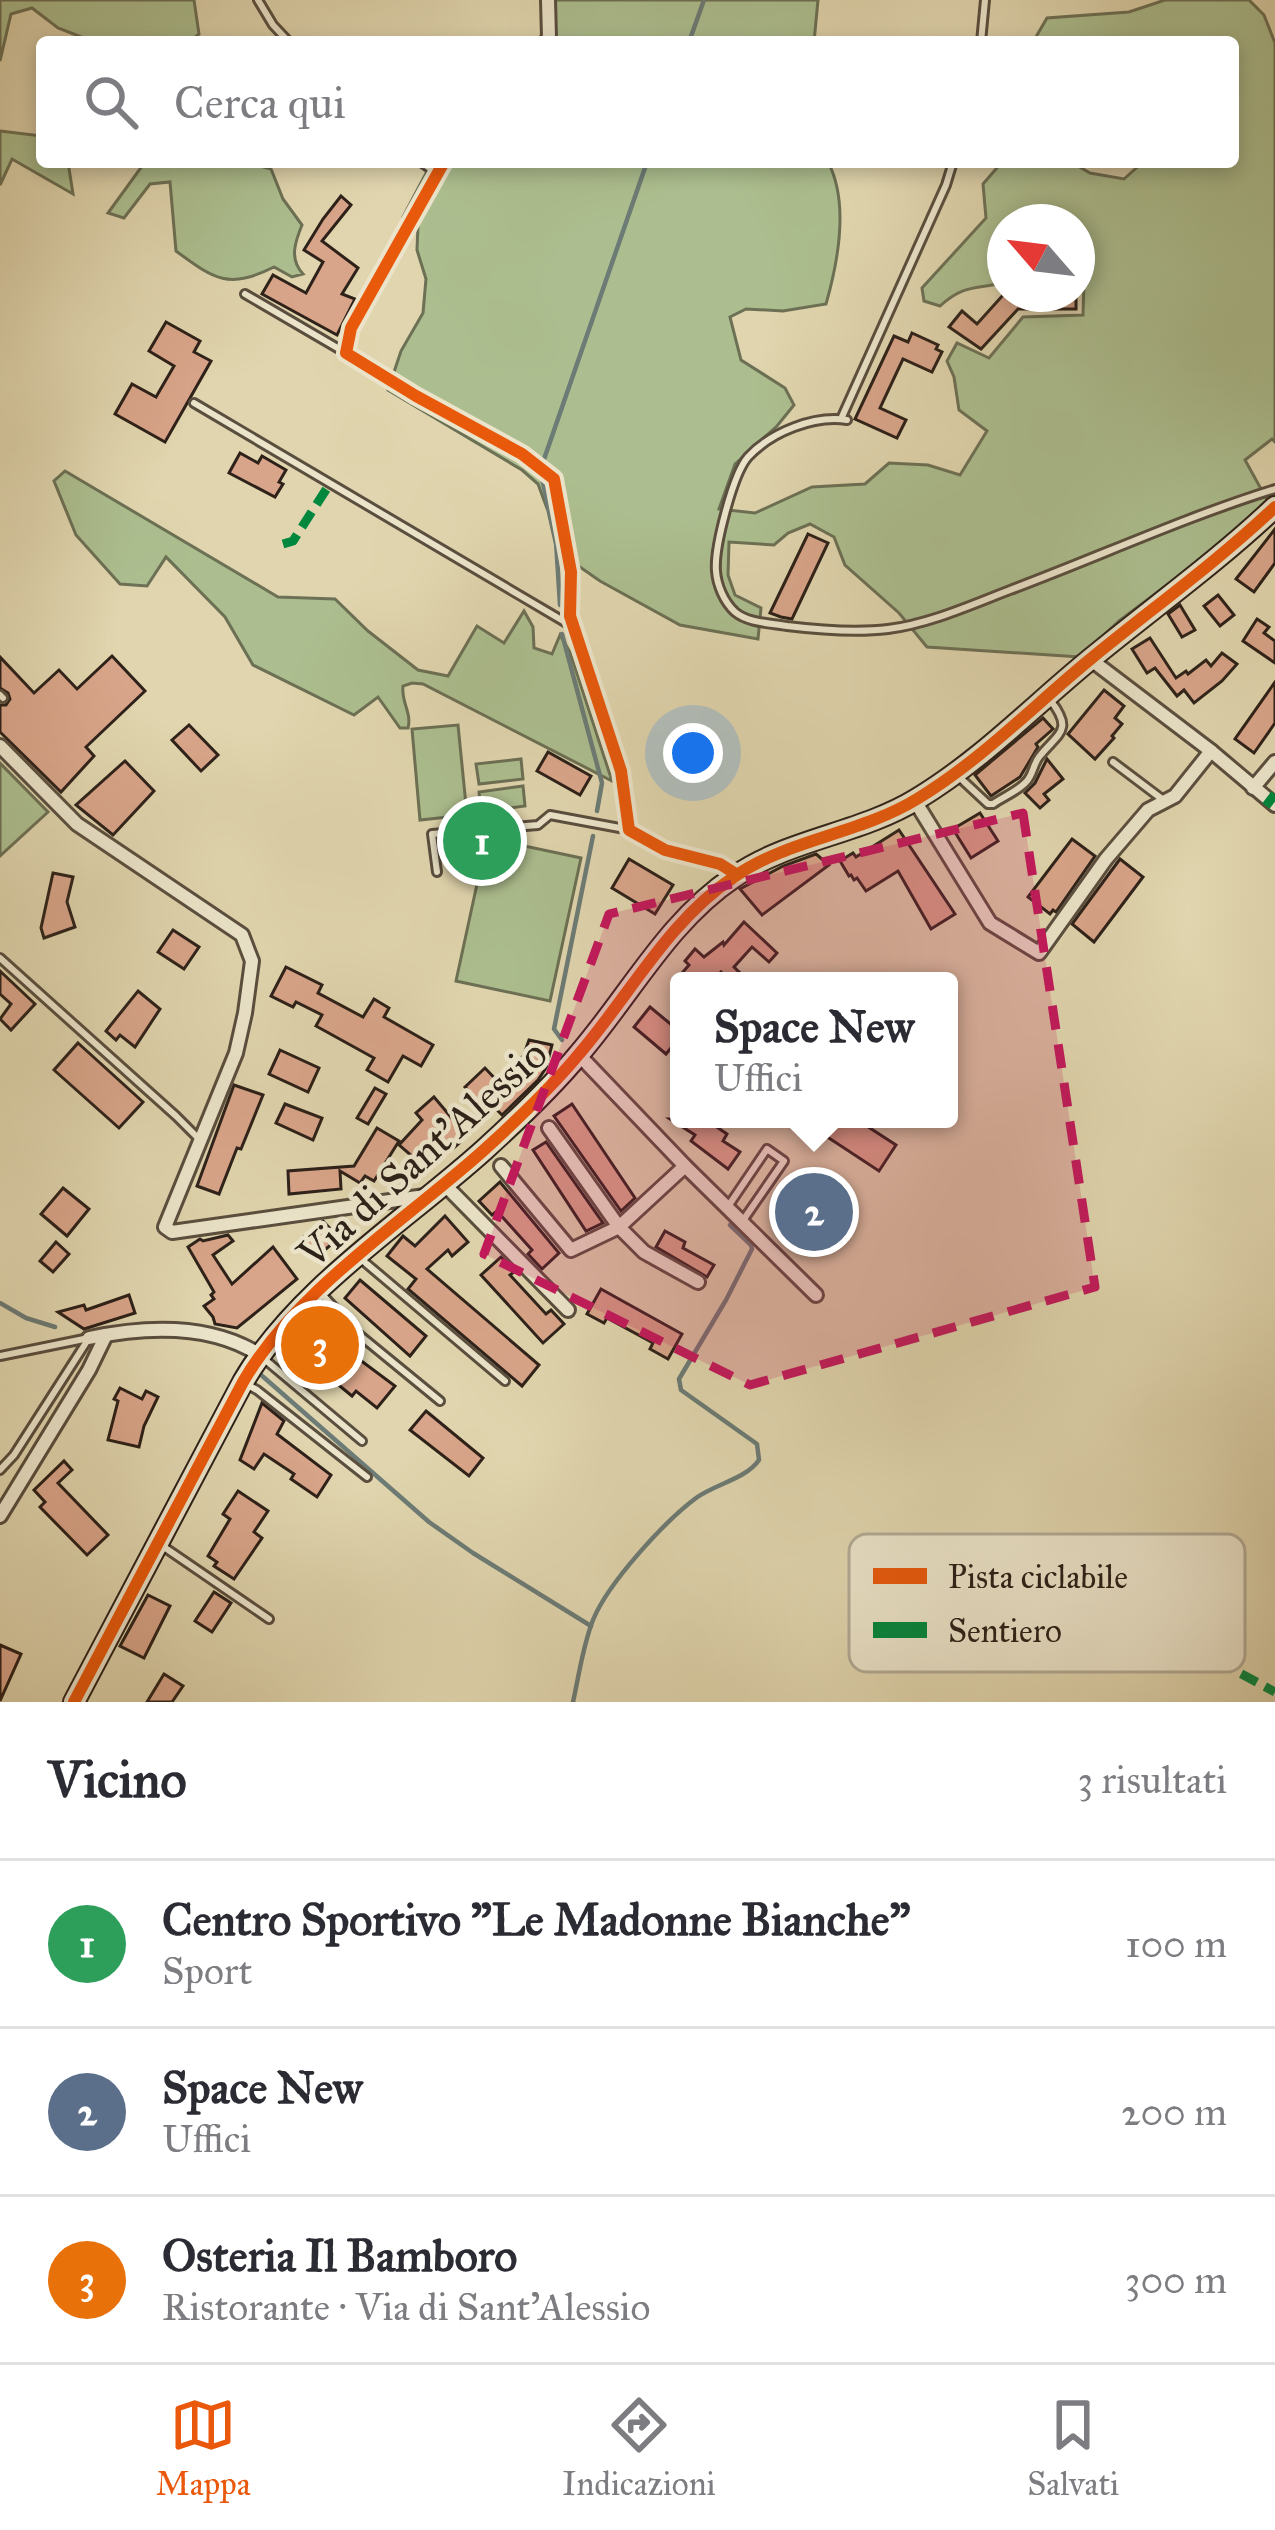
<!DOCTYPE html>
<html lang="it">
<head>
<meta charset="utf-8">
<style>
  :root { --surface:#fff; --page:#f2f2f3; --text:#2b2b33; --muted:#7c7c81; --line:#e1e1e2; --accent:#ea580c }
  body { margin:0; font-family:"IM FELL Great Primer",serif; background:var(--page); color:var(--text) }
  .compass { position:absolute; left:987px; top:204px; width:108px; height:108px; border-radius:50%; background:var(--surface); box-shadow:0 6px 18px #0003; rotate:298deg }
  .you { position:absolute; left:693px; top:753px; width:42px; height:42px; margin:-30px; border:9px solid #fff; border-radius:50%; background:#1a73e8; box-shadow:0 0 0 18px #1a73e833 }
  .badge { display:grid; place-items:center; width:78px; height:78px; border-radius:50%; background:var(--accent); color:#fff; font-size:39px; font-weight:700 }
  .pin { position:absolute; translate:-50% -50%; border:6px solid #fff; box-shadow:0 3px 12px #0006 }
  .popup { position:absolute; left:670px; top:972px; width:288px; height:156px; box-sizing:border-box; display:grid; place-content:center; border-radius:12px; background:var(--surface); filter:drop-shadow(0 3px 9px #0005); font-size:39px; white-space:nowrap; color:var(--muted) }
  .popup b { font-size:45px; color:var(--text) }
  .popup::after { content:''; position:absolute; left:50%; top:100%; margin-left:-24px; border:24px solid transparent; border-top-color:var(--surface) }
  .list { margin:0; padding:0; list-style:none }
  h2 { display:flex; justify-content:space-between; align-items:center; height:156px; margin:0; padding:0 48px; font-size:51px }
  h2 small { font-size:39px; font-weight:400; color:var(--muted) }
  .list li { display:grid; grid-template-columns:78px 1fr auto; gap:36px; align-items:center; box-sizing:border-box; height:168px; padding:0 48px; border-top:3px solid var(--line) }
  .list b { display:block; font-size:45px; white-space:nowrap }
  .list p { margin:0; font-size:39px; white-space:nowrap; color:var(--muted) }
  .list em { font-size:39px; font-style:normal; color:var(--muted) }
  .icon { flex:none; width:66px; height:66px; fill:none; stroke:currentColor; stroke-width:2; stroke-linecap:round; stroke-linejoin:round }
  .map { position:relative; flex:none; width:1275px; height:1702px; overflow:hidden }
  .search { position:absolute; background:var(--surface); box-shadow:0 6px 18px #0003; left:36px; right:36px; top:36px; height:132px; display:flex; align-items:center; gap:30px; box-sizing:border-box; padding:0 42px; border-radius:12px; color:var(--muted); font-size:45px }
  .sheet { height:660px; background:var(--surface) }
  nav { display:flex; justify-content:space-around; align-items:center; box-sizing:border-box; height:168px; border-top:3px solid var(--line); background:var(--surface); font-size:33px; color:var(--muted) }
  nav a { display:grid; justify-items:center; gap:6px }
  nav .on { color:var(--accent) }
  .map>svg:first-child { display:block }
  .green { fill:#acbe8f; stroke:#6c7054; stroke-width:3 }
  .lines { fill:none; stroke-linecap:round; stroke-linejoin:round }
  .stream { stroke:#6c7b75; stroke-width:4.5 }
  .building { fill:#d9a58a; stroke:#2d2119; stroke-width:3 }
  .lane-casing { stroke:#5a4e3e; stroke-width:12 }
  .street-casing { stroke:#5a4e3e; stroke-width:18 }
  .secondary-casing { stroke:#2d2119; stroke-width:24 }
  .lane { stroke:#ebe4ca; stroke-width:6 }
  .street { stroke:#ebe4ca; stroke-width:12 }
  .secondary { stroke:#ebe4ca; stroke-width:18 }
  .quiet { stroke:#00873e; stroke-width:9; stroke-dasharray:18 9; stroke-linecap:butt }
  .cycleway-casing { stroke:#ebe4ca; stroke-width:20 }
  .cycleway { stroke:#e8590c; stroke-width:12 }
  .marked { fill:#c2185b; fill-opacity:0.2; stroke:#c2185b; stroke-width:9; stroke-dasharray:24 15; stroke-linejoin:round }
  .labels { text-anchor:middle; stroke-width:9; stroke-linejoin:round; paint-order:stroke }
  .street-label { font-size:42px; fill:#2d2119; stroke:#ebe4ca }
  .key { fill:#ebe4ca; stroke:#b2aa95; stroke-width:3 }
  .key-label { font-size:33px; fill:#2d2119 }
</style>
</head>
<body>
<div class="map">
<svg width="1275" height="1702" viewBox="0 0 1275 1702">
  <rect width="100%" height="100%" fill="#e0d5ae"/>
  <filter id="stains"><feTurbulence type="fractalNoise" baseFrequency=".00167" numOctaves="4"/><feColorMatrix values="0 0 0 0 .2 0 0 0 0 .09 0 0 0 0 .02 0 0 0 .5 -.17"/></filter>
  <radialGradient id="worn" r=".72"><stop offset=".6" stop-color="#630" stop-opacity="0"/><stop offset="1" stop-color="#630" stop-opacity=".3"/></radialGradient>
  <!-- green -->
  <g class="green">
    <path d="M0,0H194L199,34L189,42H94L58,28L32,8L11,14L0,61Z"/>
    <path d="M543,0H818L814,42H535L542,36Z"/>
    <path d="M1165,0H1249L1264,15L1275,43V442L1272,439L1245,460L1271,507L1119,621L1080,657L927,647L899,613L845,565L834,537L810,524L788,533L774,545L729,542L728,575L735,595L761,608L758,639L680,625L600,581L557,551L548,511L538,484L522,470L388,390L401,351L423,313L426,279L417,250L418,225L403,217L432,162H828C849,202 838,262 826,304L783,311L746,309L730,317L741,360L785,388L794,405L777,426L735,464L719,509L755,513L812,487L865,484L889,463L928,465L960,475L987,431L959,410L954,377L947,361L957,343L989,358L1023,317L1083,315L1084,280H1077V222H1005V282C977,290 965,283 940,306L924,301L922,288L986,218L983,184L1002,162H1071L1090,173L1124,179L1143,162H1233V42H1033L1047,18L1129,12Z"/>
    <path d="M0,131L42,136V162H68L73,194L12,159L0,185Z"/>
    <path d="M145,162H245L271,169L283,199L302,225C295,242 289,259 303,274L292,277L274,267C228,290 214,279 176,251L170,182L150,184L124,218L108,213Z"/>
    <path d="M65,471L278,597L335,599L368,631L418,670L448,676L477,626L504,643L524,611L533,627L534,648L552,654L560,635L570,652L612,781L423,684L412,683L403,686C401,702 412,713 408,728H400L378,697L354,715L253,665L225,617L166,557L147,586L120,584L76,535L54,481Z"/>
    <path d="M458,725L467,815L420,820L412,729Z"/>
    <path d="M521,759L523,779L479,784L476,764Z"/>
    <path d="M0,763L48,812L0,856Z"/>
    <path d="M523,786L525,806L481,812L479,792Z"/>
    <path d="M487,838L581,858L550,1001L456,981Z"/>
  </g>
  <g class="lines">
    <!-- stream -->
    <g class="stream">
      <path d="M689,42L704,0"/>
      <path d="M542,465L647,162"/>
      <path d="M541,474L556,541L560,605"/>
      <path d="M562,634L602,783L597,811"/>
      <path d="M562,1040L554,1029L593,836"/>
      <path d="M0,1303L26,1318L55,1327"/>
      <path d="M260,1374L429,1522L473,1553L591,1626"/>
      <path d="M573,1702C579,1675 583,1645 593,1620C608,1583 664,1522 696,1498C715,1484 746,1479 759,1460L757,1444L681,1390L679,1379L726,1300L752,1249L751,1245L730,1225"/>
    </g>
  </g>
  <!-- building -->
  <g class="building">
    <path d="M341,196L351,205L322,241L358,268L342,294L355,299L337,335L262,294L273,275L306,293L323,262L304,250L323,219Z"/>
    <path d="M1004,294H1076V309H1018L981,349L949,327L962,311L977,324Z"/>
    <path d="M166,322L200,341L194,352L211,361L165,442L115,414L132,384L156,397L174,366L149,351Z"/>
    <path d="M912,333L938,345L936,349L942,352L932,372L903,359L880,408L906,420L897,438L855,419L894,336L908,342Z"/>
    <path d="M240,453L258,463L262,456L286,470L279,482L283,484L275,497L229,473Z"/>
    <path d="M1275,529V563L1254,592L1236,579Z"/>
    <path d="M808,534L828,543L792,619L781,617L770,613Z"/>
    <path d="M1218,595L1234,615L1220,626L1204,606Z"/>
    <path d="M1180,605L1195,630L1182,637L1168,614Z"/>
    <path d="M1257,619L1269,627L1264,633L1275,641V663L1243,641Z"/>
    <path d="M1150,638L1176,678L1186,671L1188,674L1206,660L1211,666L1222,653L1237,664L1222,681L1194,703L1184,690L1177,696L1155,668L1147,673L1132,649Z"/>
    <path d="M112,656L145,691L86,747L94,756L61,792L0,732V705H6L10,699L8,693L0,688V657L34,693L59,670L77,689Z"/>
    <path d="M1275,682V723L1254,753L1235,739Z"/>
    <path d="M1104,690L1124,706L1115,718L1122,724L1112,736L1114,738L1095,759L1068,734Z"/>
    <path d="M1043,718L1053,729L1036,744L1038,747L1020,777L991,796L975,775Z"/>
    <path d="M189,725L218,755L201,771L172,740Z"/>
    <path d="M548,752L591,776L580,795L537,771Z"/>
    <path d="M1047,759L1063,779L1044,794L1049,800L1040,808L1025,793L1035,783Z"/>
    <path d="M125,761L154,791L113,835L76,805Z"/>
    <path d="M980,813L998,841L971,858L953,829Z"/>
    <path d="M899,830L955,914L931,929L898,871L866,891L857,878L854,880L851,875L849,876L840,861L853,853L856,857Z"/>
    <path d="M1072,839L1095,856L1056,912L1053,910L1050,914L1028,897Z"/>
    <path d="M816,854L829,865L762,915L740,889L783,866Z"/>
    <path d="M629,859L673,885L655,914L612,888Z"/>
    <path d="M1120,859L1143,877L1094,942L1072,924Z"/>
    <path d="M53,873L73,877L67,902L75,927L44,938L41,928Z"/>
    <path d="M744,922L777,953L769,962L752,947L734,967L740,973L734,981H729L721,972L713,981H691L682,973L689,965L685,961L695,949L704,957L723,942L724,945Z"/>
    <path d="M173,930L199,947L184,969L158,952Z"/>
    <path d="M286,967L322,985L318,993L363,1017L374,999L389,1008L384,1017L433,1045L421,1066L403,1056L388,1082L367,1070L374,1058L316,1026L322,1015L296,1002L293,1007L271,996Z"/>
    <path d="M0,971L35,1004L11,1030L0,1019L11,1004L0,994Z"/>
    <path d="M138,991L160,1009L135,1047L120,1035L116,1040L106,1031Z"/>
    <path d="M650,1007L679,1031V1038L666,1054L634,1027Z"/>
    <path d="M529,1040L552,1045L546,1068L538,1080L502,1115L489,1102L483,1107L465,1087L485,1068L503,1087L524,1054Z"/>
    <path d="M78,1043L143,1102L119,1128L54,1070Z"/>
    <path d="M280,1050L319,1068L308,1092L269,1074Z"/>
    <path d="M234,1085L263,1095L241,1149L237,1148L219,1194L197,1186Z"/>
    <path d="M375,1088L386,1094L368,1124L357,1118Z"/>
    <path d="M434,1097L467,1136L449,1152L435,1136L414,1158L399,1145L422,1120L416,1113Z"/>
    <path d="M285,1104L322,1118L313,1140L276,1123Z"/>
    <path d="M572,1104L635,1198L621,1211L554,1116Z"/>
    <path d="M670,1119H705L727,1134L723,1141L740,1152L728,1169L691,1141L695,1135Z"/>
    <path d="M800,1119H856L896,1145L879,1171Z"/>
    <path d="M377,1128L399,1141L374,1181L365,1176L360,1183L340,1171L341,1189L289,1194L288,1171L354,1166Z"/>
    <path d="M546,1142L603,1223L586,1231L533,1150Z"/>
    <path d="M500,1182L559,1253L542,1269L528,1254L532,1250L497,1211L492,1215L479,1201Z"/>
    <path d="M799,1187L843,1216L829,1237L785,1208Z"/>
    <path d="M63,1188L89,1209L67,1236L41,1214Z"/>
    <path d="M445,1216L468,1242L452,1256L448,1250L427,1269L539,1365L522,1386L408,1289L416,1279L387,1256L403,1236L415,1246Z"/>
    <path d="M323,1221L339,1238L314,1259L299,1241Z"/>
    <path d="M665,1231L685,1242L683,1248L714,1265L707,1277L656,1247Z"/>
    <path d="M228,1235L233,1241L213,1255L232,1284L273,1247L297,1279L237,1328L215,1324L213,1317L204,1306L214,1299L211,1295L214,1292L188,1247L200,1239L203,1241Z"/>
    <path d="M56,1242L69,1254L53,1272L40,1261Z"/>
    <path d="M501,1257L515,1271L510,1275L546,1314L551,1310L564,1324L543,1343L481,1275Z"/>
    <path d="M360,1280L426,1336L410,1356L345,1298Z"/>
    <path d="M601,1289L682,1334L668,1359L650,1349L653,1343L607,1318L604,1323L587,1314Z"/>
    <path d="M129,1295L135,1313L84,1329L58,1312L84,1305L86,1310Z"/>
    <path d="M325,1322L342,1336L336,1342L395,1386L377,1408L356,1391L352,1396L317,1367L304,1382L287,1369Z"/>
    <path d="M120,1388L142,1399L146,1391L158,1397L144,1426L139,1447L108,1440L118,1401L114,1399Z"/>
    <path d="M262,1403L284,1421L277,1434L331,1475L317,1497L291,1479L294,1474L264,1454L254,1469L240,1460Z"/>
    <path d="M426,1411L483,1458L469,1476L410,1430Z"/>
    <path d="M64,1461L72,1470L58,1483L108,1535L87,1555L40,1507L45,1502L34,1490Z"/>
    <path d="M238,1491L268,1511L254,1532L262,1538L234,1579L214,1566L217,1562L208,1556L230,1519L223,1514Z"/>
    <path d="M214,1592L231,1603L212,1632L195,1621Z"/>
    <path d="M148,1595L170,1606L144,1658L120,1646Z"/>
    <path d="M0,1645L21,1654L0,1701Z"/>
    <path d="M164,1674L183,1686L172,1702H147Z"/>
  </g>
  <g class="lines">
    <defs>
      <g id="lane">
        <path d="M258,0L273,25L289,42"/>
        <path d="M981,42L985,0"/>
        <path d="M421,162L437,173"/>
        <path d="M245,294L346,353"/>
        <path d="M194,403L570,625"/>
        <path d="M841,419L946,185L953,162"/>
        <path d="M847,420C814,415 771,432 748,457C733,474 714,548 716,571C717,585 724,602 735,612C748,623 770,623 787,626C820,630 855,633 888,629C929,624 971,605 1010,590C1098,557 1185,517 1275,489"/>
        <path d="M0,695L3,698"/>
        <path d="M1113,762L1162,799"/>
        <path d="M958,776L988,804H993C1003,797 1018,791 1026,782C1033,775 1033,765 1039,757C1058,733 1074,731 1051,701"/>
        <path d="M437,872L432,834L538,825L550,815L625,829"/>
        <path d="M0,958L176,1116L200,1140"/>
        <path d="M729,1205L767,1149L784,1161L744,1219"/>
        <path d="M361,1259L505,1381"/>
        <path d="M321,1293L357,1333L440,1401"/>
        <path d="M0,1356L89,1338"/>
        <path d="M263,1358L362,1441"/>
        <path d="M246,1384L257,1390L367,1477"/>
        <path d="M0,1470L14,1455L89,1338"/>
        <path d="M161,1545L269,1619"/>
      </g>
      <g id="street">
        <path d="M546,42L549,37L548,0"/>
        <path d="M444,162L351,328L346,353L416,396L522,454L554,479L571,572L570,616L621,771L629,830L665,850L720,864L736,874"/>
        <path d="M1090,659L1211,751L1275,805"/>
        <path d="M0,746L77,824L242,935L252,961L245,1013L236,1053L165,1227L172,1232L425,1196"/>
        <path d="M1253,788L1275,762"/>
        <path d="M915,801L990,923L1039,953L1106,859L1148,810L1175,796L1211,751"/>
        <path d="M579,1055L685,1166L816,1295"/>
        <path d="M501,1166L571,1250L619,1227L549,1128"/>
        <path d="M685,1166L619,1227L644,1252L698,1282"/>
        <path d="M444,1184L568,1310"/>
        <path d="M89,1338C146,1326 210,1323 260,1355"/>
        <path d="M0,1516L89,1370L106,1335"/>
      </g>
      <path id="secondary" d="M74,1702L243,1382C296,1290 405,1221 484,1150C517,1120 551,1088 579,1054C630,995 668,921 734,877C788,839 860,834 917,799C983,759 1034,705 1093,657C1154,607 1218,561 1275,507"/>
    </defs>
    <!-- lane casing -->
    <use href="#lane" class="lane-casing"/>
    <!-- street casing -->
    <use href="#street" class="street-casing"/>
    <!-- secondary casing -->
    <use href="#secondary" class="secondary-casing"/>
    <!-- lane -->
    <use href="#lane" class="lane"/>
    <!-- street -->
    <use href="#street" class="street"/>
    <!-- secondary -->
    <use href="#secondary" class="secondary"/>
    <!-- quiet -->
    <g class="quiet">
      <path d="M283,544L293,541L329,485"/>
      <path d="M1266,806L1275,794"/>
      <path d="M1007,1541L1019,1554L1275,1692"/>
    </g>
    <defs>
      <g id="cycleway">
        <path d="M444,162L351,328L346,353L416,396L522,454L554,479L571,572L570,616L621,771L629,830L665,850L720,864L736,874"/>
        <path d="M74,1702L243,1382C296,1290 405,1221 484,1150C517,1120 551,1088 579,1054C630,995 668,921 734,877C788,839 860,834 917,799C983,759 1034,705 1093,657C1154,607 1218,561 1275,507"/>
      </g>
    </defs>
    <!-- cycleway casing -->
    <use href="#cycleway" class="cycleway-casing"/>
    <!-- cycleway -->
    <use href="#cycleway" class="cycleway"/>
  </g>
  <!-- marked area -->
  <path class="marked" d="M1023,813L1095,1287L750,1385L484,1254L609,914Z"/>
  <g class="labels">
    <!-- street labels -->
    <g class="street-label">
      <text transform="translate(422 1153) rotate(-42)" y="15">Via di Sant'Alessio</text>
    </g>
  </g>
  <!-- legend -->
  <rect x="849" y="1534" width="396" height="138" rx="18" class="key"/>
  <rect x="873" y="1568" width="54" height="16" fill="#e8590c"/>
  <rect x="873" y="1622" width="54" height="16" fill="#00873e"/>
  <g class="key-label">
    <text x="948" y="1588">Pista ciclabile</text>
    <text x="948" y="1642">Sentiero</text>
  </g>
  <rect width="100%" height="100%" filter="url(#stains)"/>
  <rect width="100%" height="100%" fill="url(#worn)"/>
</svg>
<svg class="compass" viewBox="-18 -18 36 36"><path d="M0-13l5 13h-10z" fill="#e53935"/><path d="M0 13l5-13h-10z" fill="#7c7c81"/></svg>
<div class="you"></div>
<div class="pin badge" style="left:482px;top:841px;background:#2e9e5b">1</div>
<div class="pin badge" style="left:814px;top:1212px;background:#5c6f8a">2</div>
<div class="popup"><b>Space New</b>Uffici</div>
<div class="pin badge" style="left:320px;top:1345px;background:#e8710a">3</div>
<div class="search"><svg class="icon" aria-label="search" viewBox="0 0 24 24"><circle cx="10" cy="10" r="6"/><path d="M15 15l6 6"/></svg>Cerca qui</div>
</div>
<section class="sheet">
<h2>Vicino<small>3 risultati</small></h2>
<ul class="list">
<li><span class="badge" style="background:#2e9e5b">1</span><div><b>Centro Sportivo &quot;Le Madonne Bianche&quot;</b><p>Sport</p></div><em>100 m</em></li>
<li><span class="badge" style="background:#5c6f8a">2</span><div><b>Space New</b><p>Uffici</p></div><em>200 m</em></li>
<li><span class="badge" style="background:#e8710a">3</span><div><b>Osteria Il Bamboro</b><p>Ristorante · Via di Sant'Alessio</p></div><em>300 m</em></li>
</ul>
</section>
<nav>
<a class="on"><svg class="icon" aria-label="map" viewBox="0 0 24 24"><path d="M3 6l6-2 6 2 6-2v14l-6 2-6-2-6 2zM9 4v14M15 6v14"/></svg>Mappa</a>
<a><svg class="icon" aria-label="directions" viewBox="0 0 24 24"><path d="M12 3l9 9-9 9-9-9zM9 14v-3h6M13 9l2 2-2 2"/></svg>Indicazioni</a>
<a><svg class="icon" aria-label="saved" viewBox="0 0 24 24"><path d="M7 4h10v16l-5-4-5 4z"/></svg>Salvati</a>
</nav>
</body>
</html>
